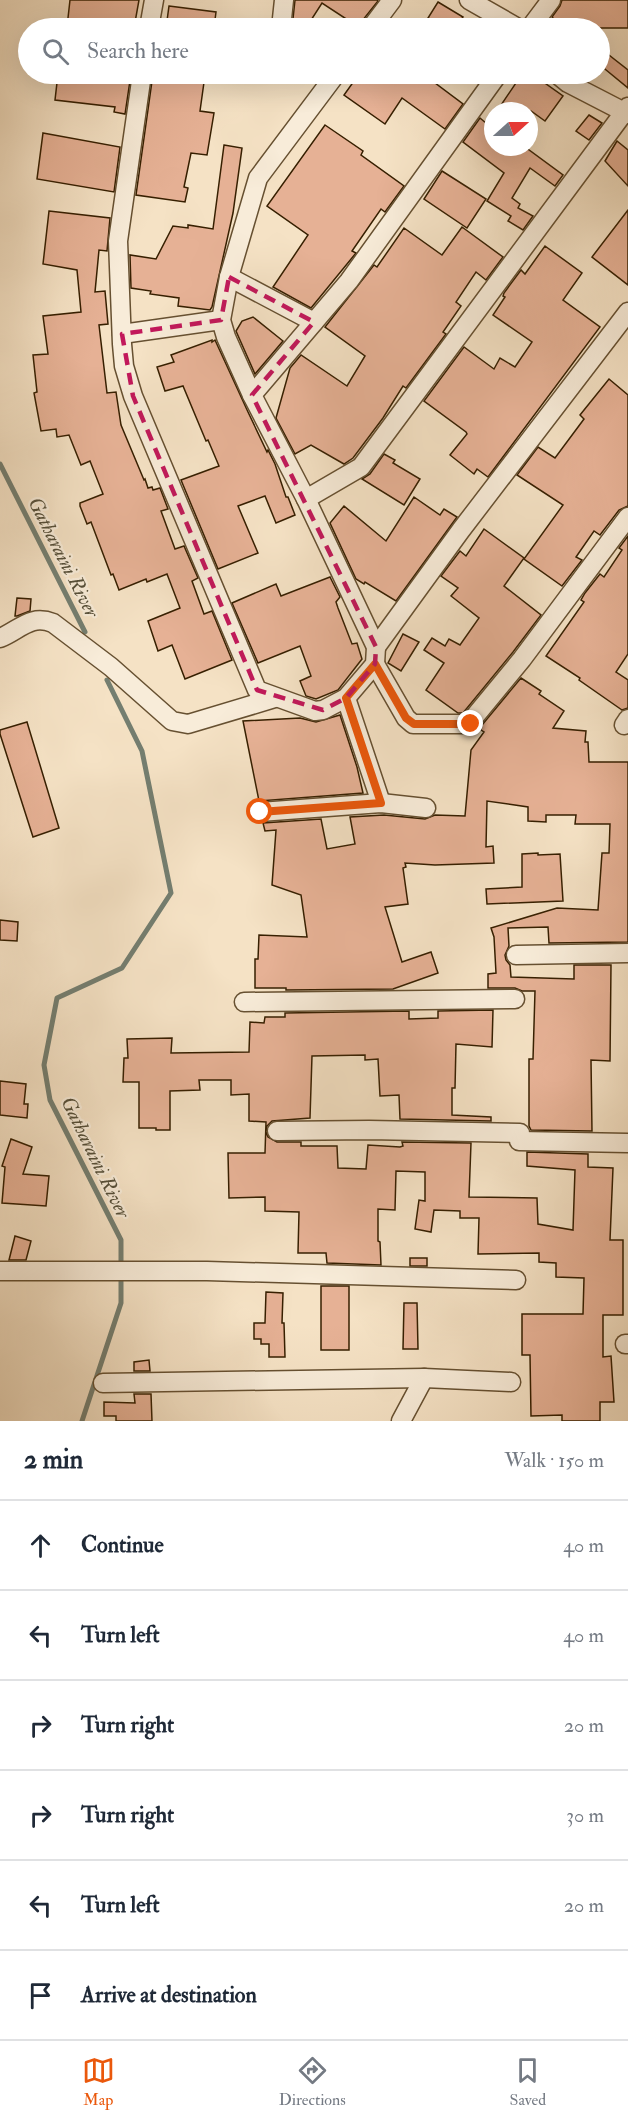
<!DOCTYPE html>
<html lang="en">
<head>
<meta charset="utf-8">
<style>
  :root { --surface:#fff; --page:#f2f2f3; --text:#1f2937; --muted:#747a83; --line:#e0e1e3; --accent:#ea580c }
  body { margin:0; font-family:"IM FELL Double Pica",serif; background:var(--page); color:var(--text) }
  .compass { position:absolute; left:484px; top:102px; width:54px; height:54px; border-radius:50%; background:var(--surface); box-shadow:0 6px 24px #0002; rotate:69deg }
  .stop { position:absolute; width:18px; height:18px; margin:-14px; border:4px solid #ea580c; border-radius:50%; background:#fff }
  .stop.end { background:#ea580c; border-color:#fff; box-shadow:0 2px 6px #0008 }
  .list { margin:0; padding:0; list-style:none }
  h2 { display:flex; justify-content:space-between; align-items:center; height:78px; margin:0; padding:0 24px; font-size:26px }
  h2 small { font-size:20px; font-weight:400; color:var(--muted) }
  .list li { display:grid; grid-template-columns:39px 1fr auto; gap:18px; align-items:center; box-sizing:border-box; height:90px; padding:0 24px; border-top:2px solid var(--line) }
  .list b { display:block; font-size:22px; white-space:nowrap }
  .list em { font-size:20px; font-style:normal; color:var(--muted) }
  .icon { flex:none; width:33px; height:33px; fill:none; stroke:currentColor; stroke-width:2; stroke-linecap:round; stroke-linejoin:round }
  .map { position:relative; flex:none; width:628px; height:1421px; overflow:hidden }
  .search { position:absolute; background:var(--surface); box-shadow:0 6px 24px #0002; left:18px; right:18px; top:18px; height:66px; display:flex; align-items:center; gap:15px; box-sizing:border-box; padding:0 21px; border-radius:33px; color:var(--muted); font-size:22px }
  .sheet { height:618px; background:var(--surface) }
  nav { display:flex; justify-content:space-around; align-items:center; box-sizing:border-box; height:84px; border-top:2px solid var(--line); background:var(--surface); font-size:16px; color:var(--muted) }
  nav a { display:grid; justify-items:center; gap:3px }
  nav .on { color:var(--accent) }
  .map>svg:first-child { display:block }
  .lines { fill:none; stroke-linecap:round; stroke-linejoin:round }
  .stream { stroke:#747e70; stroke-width:5 }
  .building { fill:#e6b195; stroke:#361f00; stroke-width:1.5 }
  .minor-casing { stroke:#665031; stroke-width:21 }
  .minor { stroke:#f8ecd9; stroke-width:18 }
  .route { stroke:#ea580c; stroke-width:8 }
  .marked { fill:none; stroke:#c2185b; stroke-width:4.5; stroke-dasharray:12 8; stroke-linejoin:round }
  .labels { text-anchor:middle; stroke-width:4.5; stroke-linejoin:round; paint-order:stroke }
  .water-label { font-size:20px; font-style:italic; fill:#554e38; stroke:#f8ecd9 }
</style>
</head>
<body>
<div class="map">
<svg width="628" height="1421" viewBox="0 0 628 1421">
  <rect width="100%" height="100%" fill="#f5e2c5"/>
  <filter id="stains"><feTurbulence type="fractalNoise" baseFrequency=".00333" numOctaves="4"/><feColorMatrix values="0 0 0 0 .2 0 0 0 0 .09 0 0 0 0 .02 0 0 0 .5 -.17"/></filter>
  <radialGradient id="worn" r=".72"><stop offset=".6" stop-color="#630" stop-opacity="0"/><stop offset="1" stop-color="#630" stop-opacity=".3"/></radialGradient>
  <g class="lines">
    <!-- stream -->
    <g class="stream">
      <path d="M0,464L85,632"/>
      <path d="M82,1421L121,1303V1240L50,1100L44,1065L57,998L122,968L171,893L142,751L107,680"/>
    </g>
  </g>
  <!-- building -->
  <g class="building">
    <path d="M70,0H139L134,28L67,27Z"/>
    <path d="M295,0H377L378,1L362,21L360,28L322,3L306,28H292Z"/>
    <path d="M562,0H628V28H549L555,20L552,17L560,6Z"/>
    <path d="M438,2L463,17L455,28H446L428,18Z"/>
    <path d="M169,6L216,12L214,28H166Z"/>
    <path d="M600,48L628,70V88L600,65Z"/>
    <path d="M58,74H131L125,114L114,112L115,107L55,100Z"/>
    <path d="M153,74L205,75L200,111L214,113L207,155L191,153L184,187L188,188L185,202L136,195Z"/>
    <path d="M359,74H423L463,104L445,129L402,98L385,124L344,95Z"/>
    <path d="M522,74H532L563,96L545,121L531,111H497Z"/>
    <path d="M589,115L602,123L589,140L576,131Z"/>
    <path d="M480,118L493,129V147H525L563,175L555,186L530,168L512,198L520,204L518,208L533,216L523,230L508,221L511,216L487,201L504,173L463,142Z"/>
    <path d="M325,125L363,151L361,155L404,186L385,212L381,209L352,251L356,253L311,308L273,287L308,235L267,206Z"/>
    <path d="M43,133L120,147L114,192L37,179Z"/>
    <path d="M617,141L628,150V186L605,161Z"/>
    <path d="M224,145L242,148L233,213L212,307L210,310L178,306L179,298L150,294L151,291L131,288L130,255L156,259L173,226L188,228V225L213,229Z"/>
    <path d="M442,171L486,199L467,228L424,199Z"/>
    <path d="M628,210V285L592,257Z"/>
    <path d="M49,211L110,218L107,251L99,250L95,292L105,291L108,324L99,325L107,393L116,392L121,425L144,480L145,479L148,488L152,487L153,490L160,488L168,509L161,511L175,549L184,546L198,578L192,581L204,614L212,611L232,660L185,679L172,645L158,651L148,621L180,608L167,574L147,582L146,579L119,590L113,574L111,575L91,522L87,524L80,506V503L103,494L90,461L81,465L69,435L57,437L56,429L41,431L34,393L37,392L33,355L48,354L43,316L81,312L77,270L43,264Z"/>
    <path d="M462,227L503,257L486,280L476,272L456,302L461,306L443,332L446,334L406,388L403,386L383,418L353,458L344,464L311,445L295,454L276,418L290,368L301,355L347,386L365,356L325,327L374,265L377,267L404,228L442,255Z"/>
    <path d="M545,246L582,273L563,300L600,327L488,477L477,469L474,474L450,455L467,434L466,432L424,401L464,347L494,369L500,358L515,367L532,342L493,315L505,297L503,296L504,293L521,270L525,274Z"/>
    <path d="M253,317L283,341L255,374L236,331L242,321Z"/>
    <path d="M212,340V342L215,340L248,412L267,452L268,450L275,464L286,497H288L295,515L276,523L265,496L238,506L258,553L218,569L181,480L219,466L208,440L206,441L183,386L165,391L157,367L174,362L171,355Z"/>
    <path d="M609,379L628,395V506L619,510L600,535L594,531L576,557L582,560L562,586L524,559L563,505L517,475L538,447L555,458L584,419L580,415Z"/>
    <path d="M384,454L395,460L393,463L420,479L404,505L362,479L370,474Z"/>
    <path d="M414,497L440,515L444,509L457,517L396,601L365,582L364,584L356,579L330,523L344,506L386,541Z"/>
    <path d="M484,529L524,558L504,586L541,615L513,652L463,713H458L426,690L444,663L424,650L432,638L445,646L449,639L460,645L479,618L451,596L458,588L441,576L460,551L466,556Z"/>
    <path d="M628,536V654L616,672L628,680V708L622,710L579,680L580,678L546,656L584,602L581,600L585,593L600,574L604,577L622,550L619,548Z"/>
    <path d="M330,577L340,597L336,602L338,608L352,644L357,643L362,659L338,690L316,699L306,696L300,681L311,676L300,646L258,663L232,603L276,584L281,596Z"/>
    <path d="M17,598L31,599L30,611L17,616H15Z"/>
    <path d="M403,634L419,642L401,671L388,663Z"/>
    <path d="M521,678L541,691L539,694L564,711L553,728L586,731L585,742H588L589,762H628V942L549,943L548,927L508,928L509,946L505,955L506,960L510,965L511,977L574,979V965H611L610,1061L591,1060L592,1131L531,1130L529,1126V1059H533L535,991H522L515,988H488V974L496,973L494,937L491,928L557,908L598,910L602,853H609L610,824H575L576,815H546V822L528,821V807L487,801L486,847L493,846L494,863L435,865L405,863L406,867L403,868L408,904L385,907L402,962L431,952L438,973L393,989L286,990V988H255V959H258L259,935L307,937L301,895L272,885L276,830L265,831L263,823L321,819L327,849L355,844L350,817L384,815L425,819L435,815L465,816L471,750L484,732L481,730L482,725Z"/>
    <path d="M340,715L357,767L363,793L259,801L243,721L300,718L316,722Z"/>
    <path d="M27,722L59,828L33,837L0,734V730Z"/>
    <path d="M538,853V855L560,854L563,901L487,904L486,889L522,887V854Z"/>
    <path d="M0,920L18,922L17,941L0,940Z"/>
    <path d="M493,1010L492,1047L456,1044L455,1088H452V1115L491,1117V1121L400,1119L399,1095L380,1096L378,1059L365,1060V1055L312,1056L310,1118L272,1121L267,1126L266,1132L268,1137L277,1142H301V1146H337L338,1168L366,1169L368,1145L400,1147L403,1146L402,1142L471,1143L469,1197L537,1198L538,1224L573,1230L575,1170L527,1166V1152L588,1154V1167L613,1168L610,1240H623V1315H603V1357L611,1356L614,1402H600V1421H562V1415L531,1416L530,1355H522V1314H583L584,1278L556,1277V1263L539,1262V1253L478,1254L479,1218H460V1211L434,1210L431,1232L415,1229L419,1200L425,1201V1172L396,1171L395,1210L378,1209V1241L380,1242L381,1265L327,1263L326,1253H298L299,1212L265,1211V1197L229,1198L228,1153H265L266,1122L249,1121V1094L231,1095V1080H199L200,1090L170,1091V1130H156V1128H139V1082H123L124,1058H128L127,1039L172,1038L171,1053L249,1052L250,1022L264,1023L265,1017H285V1013L409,1011V1019L438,1018V1011Z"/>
    <path d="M0,1081L26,1084L24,1104H28L27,1118L0,1115Z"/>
    <path d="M11,1139L32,1147L23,1174L49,1176L46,1206L2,1203L5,1167L2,1166Z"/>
    <path d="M15,1236L31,1241L26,1260H9Z"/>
    <rect x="410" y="1258" width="17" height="8"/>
    <rect x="321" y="1286" width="28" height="64"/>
    <path d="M266,1292L283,1293L282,1323H284L285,1357H269V1344H261V1339H254V1323H265Z"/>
    <path d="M404,1303H417L418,1349H403Z"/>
    <path d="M149,1360L150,1371H134V1362Z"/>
    <path d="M134,1394H151L152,1421H116V1416H104V1402L135,1403Z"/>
  </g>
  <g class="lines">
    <defs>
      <g id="minor">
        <path d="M469,0L518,28"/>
        <path d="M149,28L154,0"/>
        <path d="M281,28L284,0"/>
        <path d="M371,28L392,0"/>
        <path d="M530,28L551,0"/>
        <path d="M142,74L118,241L122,344L124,366L133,396L257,690L315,711L323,710L346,698L375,664L376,647L306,499L252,395L349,281L498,74"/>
        <path d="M557,74L568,83L628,114"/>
        <path d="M229,277L314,322"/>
        <path d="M122,334L221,320"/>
        <path d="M252,395L226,337L221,320L229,277L258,178L336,74"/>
        <path d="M306,499L361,467L628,107"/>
        <path d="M0,638C20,630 30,614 53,623L111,667L172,721L188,724L275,698"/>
        <path d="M376,647L461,530L628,312"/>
        <path d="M375,664L406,718L413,724H471V721L522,659L628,517"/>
        <path d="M346,698L381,803"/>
        <path d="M624,725L628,719"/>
        <path d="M260,812L381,803L426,808"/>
        <path d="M516,955L628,953"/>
        <path d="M244,1002L515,999"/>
        <path d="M277,1131L369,1130L520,1133"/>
        <path d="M519,1141L628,1143"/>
        <path d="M0,1271H207L516,1280"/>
        <path d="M625,1344H628"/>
        <path d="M103,1383L424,1378L511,1382"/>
        <path d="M401,1421L424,1378"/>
      </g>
    </defs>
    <!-- minor casing -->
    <use href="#minor" class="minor-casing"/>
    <!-- minor -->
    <use href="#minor" class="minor"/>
  </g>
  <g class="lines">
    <!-- route -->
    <path class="route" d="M260,812L381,803L346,698L375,664L406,718L414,724H471"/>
  </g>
  <!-- marked area -->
  <path class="marked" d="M229,277L314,322L252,395L376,647L375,664L346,698L323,710L257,690L133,396L122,334L221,320Z"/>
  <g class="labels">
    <!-- water labels -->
    <g class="water-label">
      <text transform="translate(64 557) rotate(63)" y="7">Gatharaini River</text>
      <text transform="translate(96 1157) rotate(64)" y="7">Gatharaini River</text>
    </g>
  </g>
  <rect width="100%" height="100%" filter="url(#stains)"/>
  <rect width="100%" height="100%" fill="url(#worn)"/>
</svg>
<svg class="compass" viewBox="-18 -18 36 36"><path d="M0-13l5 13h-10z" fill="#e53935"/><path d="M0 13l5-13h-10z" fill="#747a83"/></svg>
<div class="stop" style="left:260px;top:812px"></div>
<div class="stop end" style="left:471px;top:724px"></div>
<div class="search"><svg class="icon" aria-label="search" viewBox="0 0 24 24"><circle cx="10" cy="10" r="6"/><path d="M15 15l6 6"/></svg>Search here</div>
</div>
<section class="sheet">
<h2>2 min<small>Walk · 150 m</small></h2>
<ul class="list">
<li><svg class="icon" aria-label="ahead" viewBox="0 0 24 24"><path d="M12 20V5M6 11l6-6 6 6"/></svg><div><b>Continue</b></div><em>40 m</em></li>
<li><svg class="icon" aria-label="left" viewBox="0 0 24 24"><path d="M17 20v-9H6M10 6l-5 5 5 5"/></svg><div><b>Turn left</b></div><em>40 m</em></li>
<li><svg class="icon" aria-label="right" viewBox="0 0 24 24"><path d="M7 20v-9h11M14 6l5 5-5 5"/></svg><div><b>Turn right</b></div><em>20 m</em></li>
<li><svg class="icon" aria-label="right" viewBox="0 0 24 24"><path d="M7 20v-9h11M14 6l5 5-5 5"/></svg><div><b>Turn right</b></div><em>30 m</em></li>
<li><svg class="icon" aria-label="left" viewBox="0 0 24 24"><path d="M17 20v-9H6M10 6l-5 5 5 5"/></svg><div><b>Turn left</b></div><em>20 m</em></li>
<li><svg class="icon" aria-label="arrive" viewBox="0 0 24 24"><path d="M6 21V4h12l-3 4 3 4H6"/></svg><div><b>Arrive at destination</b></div></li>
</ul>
</section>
<nav>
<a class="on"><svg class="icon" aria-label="map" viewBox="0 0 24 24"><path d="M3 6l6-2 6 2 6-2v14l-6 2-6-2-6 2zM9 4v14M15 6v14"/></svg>Map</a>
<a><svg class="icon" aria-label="directions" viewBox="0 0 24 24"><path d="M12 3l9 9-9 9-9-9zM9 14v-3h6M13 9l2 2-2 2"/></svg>Directions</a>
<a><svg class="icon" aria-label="saved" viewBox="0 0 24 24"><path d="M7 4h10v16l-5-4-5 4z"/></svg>Saved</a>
</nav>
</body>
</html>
